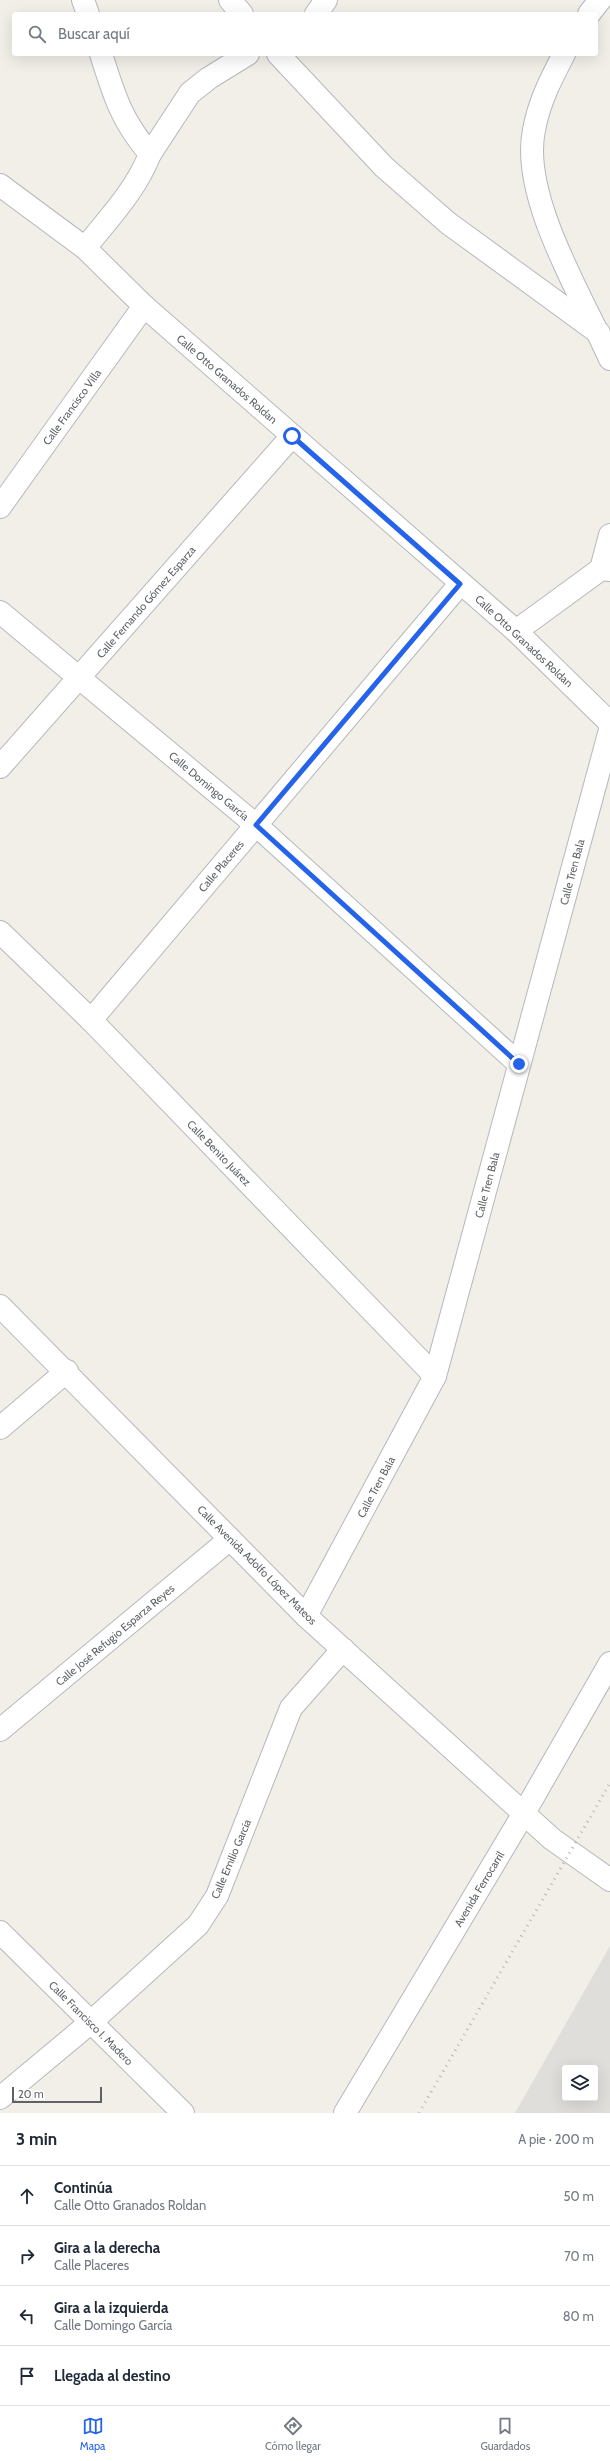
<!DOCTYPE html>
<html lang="es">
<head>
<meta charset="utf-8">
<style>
  :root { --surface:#fff; --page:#f2f2f3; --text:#1f2937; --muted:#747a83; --line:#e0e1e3; --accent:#2563eb }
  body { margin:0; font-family:Cabin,sans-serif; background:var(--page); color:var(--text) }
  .controls { position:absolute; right:12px; bottom:12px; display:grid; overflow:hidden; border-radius:4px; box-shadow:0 4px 16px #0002 }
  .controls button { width:36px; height:36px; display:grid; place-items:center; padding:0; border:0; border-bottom:1px solid var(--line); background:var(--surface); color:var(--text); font:20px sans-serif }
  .scale { position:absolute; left:12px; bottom:10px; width:90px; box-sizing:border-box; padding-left:4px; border:2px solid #5f6368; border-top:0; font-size:11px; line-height:14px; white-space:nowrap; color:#5f6368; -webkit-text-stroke:3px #fff; paint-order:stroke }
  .stop { position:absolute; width:12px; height:12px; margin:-9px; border:3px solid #2563eb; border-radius:50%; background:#fff }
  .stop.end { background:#2563eb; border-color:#fff; box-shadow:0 1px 4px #0008 }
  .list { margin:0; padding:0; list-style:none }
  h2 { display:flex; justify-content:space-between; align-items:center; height:52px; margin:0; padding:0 16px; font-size:17px }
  h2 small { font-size:13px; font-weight:400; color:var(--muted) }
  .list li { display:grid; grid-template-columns:26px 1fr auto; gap:12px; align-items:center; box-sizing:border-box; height:60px; padding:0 16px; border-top:1px solid var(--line) }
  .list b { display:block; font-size:15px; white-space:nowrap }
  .list p { margin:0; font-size:13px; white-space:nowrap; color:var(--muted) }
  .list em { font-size:13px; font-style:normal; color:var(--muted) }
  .icon { flex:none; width:22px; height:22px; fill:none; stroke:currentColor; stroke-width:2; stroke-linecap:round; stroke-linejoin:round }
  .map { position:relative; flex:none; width:610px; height:2113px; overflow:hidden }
  .search { position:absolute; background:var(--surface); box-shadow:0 4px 16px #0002; left:12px; right:12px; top:12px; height:44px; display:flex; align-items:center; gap:10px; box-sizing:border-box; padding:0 14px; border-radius:4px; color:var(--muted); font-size:15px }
  .sheet { height:292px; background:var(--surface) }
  nav { display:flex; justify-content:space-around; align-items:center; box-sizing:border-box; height:56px; border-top:1px solid var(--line); background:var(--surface); font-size:11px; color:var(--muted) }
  nav a { display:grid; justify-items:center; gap:2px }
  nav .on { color:var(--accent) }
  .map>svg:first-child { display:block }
  .industrial { fill:#e0deda; fill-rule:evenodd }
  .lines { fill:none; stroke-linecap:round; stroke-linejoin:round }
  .minor-casing { stroke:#b5b8bc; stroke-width:24 }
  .minor { stroke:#fff; stroke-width:22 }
  .rail { stroke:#b6b7b8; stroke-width:3; stroke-dasharray:1 5; stroke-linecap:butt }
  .route { stroke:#2563eb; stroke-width:5 }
  .labels { text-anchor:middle; stroke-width:3; stroke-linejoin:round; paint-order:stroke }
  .street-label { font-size:11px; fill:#5f6368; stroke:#fff }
</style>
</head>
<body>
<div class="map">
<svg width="610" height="2113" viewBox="0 0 610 2113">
  <rect width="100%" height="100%" fill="#f1efe8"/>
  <!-- industrial -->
  <path class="industrial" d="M610,1946V2113H515ZM565,2068H595V2098H565Z"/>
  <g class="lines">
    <defs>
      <g id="minor">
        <path d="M83,0L88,14"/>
        <path d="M230,0L242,14"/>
        <path d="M316,14L326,0"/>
        <path d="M589,14L600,0"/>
        <path d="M278,54L384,167L448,223L599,333"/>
        <path d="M564,54C551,79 539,102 534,130C520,197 583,298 610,359"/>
        <path d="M150,154L190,93L209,78L248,54"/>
        <path d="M0,185L85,248L144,306L516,631L610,723"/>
        <path d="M85,248C109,218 136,190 150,154C121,120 114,95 101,54"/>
        <path d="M0,507L144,306"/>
        <path d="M601,569L610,535"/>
        <path d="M0,612L256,825L519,1064"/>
        <path d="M516,631L601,569L610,570"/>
        <path d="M0,767L292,436"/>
        <path d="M0,932L91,1020L435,1376"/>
        <path d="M91,1020L460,584"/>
        <path d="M0,1306L306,1616L552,1839L610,1880"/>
        <path d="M0,1428L67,1371"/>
        <path d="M306,1616L435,1376L610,730"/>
        <path d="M0,1730L230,1539"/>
        <path d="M0,1932L183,2113"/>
        <path d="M0,2098L90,2023L198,1925L217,1896L291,1708L343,1649"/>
        <path d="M345,2113L524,1813L610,1663"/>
      </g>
    </defs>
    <!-- minor casing -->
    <use href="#minor" class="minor-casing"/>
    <!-- minor -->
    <use href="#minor" class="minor"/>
    <!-- rail -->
    <path class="rail" d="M419,2113L610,1783"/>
  </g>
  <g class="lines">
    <!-- route -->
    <path class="route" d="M292,436L460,584L256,825L519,1064"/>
  </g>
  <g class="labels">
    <!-- street labels -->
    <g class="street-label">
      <text transform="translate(227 379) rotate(41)" y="4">Calle Otto Granados Roldan</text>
      <text transform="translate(72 407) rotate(-54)" y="4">Calle Francisco Villa</text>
      <text transform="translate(146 602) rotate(-49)" y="4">Calle Fernando Gómez Esparza</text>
      <text transform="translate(524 641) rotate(43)" y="4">Calle Otto Granados Roldan</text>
      <text transform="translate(209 786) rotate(40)" y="4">Calle Domingo García</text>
      <text transform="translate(221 866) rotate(-50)" y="4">Calle Placeres</text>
      <text transform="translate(572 872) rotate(-75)" y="4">Calle Tren Bala</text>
      <text transform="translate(219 1153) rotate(46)" y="4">Calle Benito Juárez</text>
      <text transform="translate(487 1185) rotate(-75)" y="4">Calle Tren Bala</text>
      <text transform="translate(376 1487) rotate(-62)" y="4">Calle Tren Bala</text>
      <text transform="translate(257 1565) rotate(45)" y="4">Calle Avenida Adolfo López Mateos</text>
      <text transform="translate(115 1635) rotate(-40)" y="4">Calle José Refugio Esparza Reyes</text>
      <text transform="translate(231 1859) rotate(-67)" y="4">Calle Emilio García</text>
      <text transform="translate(479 1889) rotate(-59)" y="4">Avenida Ferrocarril</text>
      <text transform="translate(91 2023) rotate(45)" y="4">Calle Francisco I. Madero</text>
    </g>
  </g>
</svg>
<div class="controls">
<button><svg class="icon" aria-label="layers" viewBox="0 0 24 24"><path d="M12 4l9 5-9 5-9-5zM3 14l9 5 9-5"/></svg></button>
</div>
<div class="scale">20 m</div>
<div class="stop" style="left:292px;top:436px"></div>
<div class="stop end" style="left:519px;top:1064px"></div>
<div class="search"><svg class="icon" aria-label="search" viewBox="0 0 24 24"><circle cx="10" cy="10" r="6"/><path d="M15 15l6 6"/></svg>Buscar aquí</div>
</div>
<section class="sheet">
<h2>3 min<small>A pie · 200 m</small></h2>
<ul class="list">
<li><svg class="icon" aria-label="ahead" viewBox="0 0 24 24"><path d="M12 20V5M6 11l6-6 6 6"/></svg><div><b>Continúa</b><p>Calle Otto Granados Roldan</p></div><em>50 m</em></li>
<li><svg class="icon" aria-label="right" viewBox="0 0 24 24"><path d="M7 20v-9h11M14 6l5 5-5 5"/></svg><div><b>Gira a la derecha</b><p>Calle Placeres</p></div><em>70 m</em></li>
<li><svg class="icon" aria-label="left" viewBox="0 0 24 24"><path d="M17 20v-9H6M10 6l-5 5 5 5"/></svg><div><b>Gira a la izquierda</b><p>Calle Domingo García</p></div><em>80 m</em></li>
<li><svg class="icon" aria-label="arrive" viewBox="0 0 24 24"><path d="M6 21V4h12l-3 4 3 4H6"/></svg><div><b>Llegada al destino</b></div></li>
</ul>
</section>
<nav>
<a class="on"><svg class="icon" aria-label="map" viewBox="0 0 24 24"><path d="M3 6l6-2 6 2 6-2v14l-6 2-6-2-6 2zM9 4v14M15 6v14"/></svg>Mapa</a>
<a><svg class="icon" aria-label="directions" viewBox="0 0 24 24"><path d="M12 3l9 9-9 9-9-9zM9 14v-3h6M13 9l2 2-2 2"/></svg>Cómo llegar</a>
<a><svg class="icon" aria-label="saved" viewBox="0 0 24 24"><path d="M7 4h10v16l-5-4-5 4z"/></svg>Guardados</a>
</nav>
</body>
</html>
